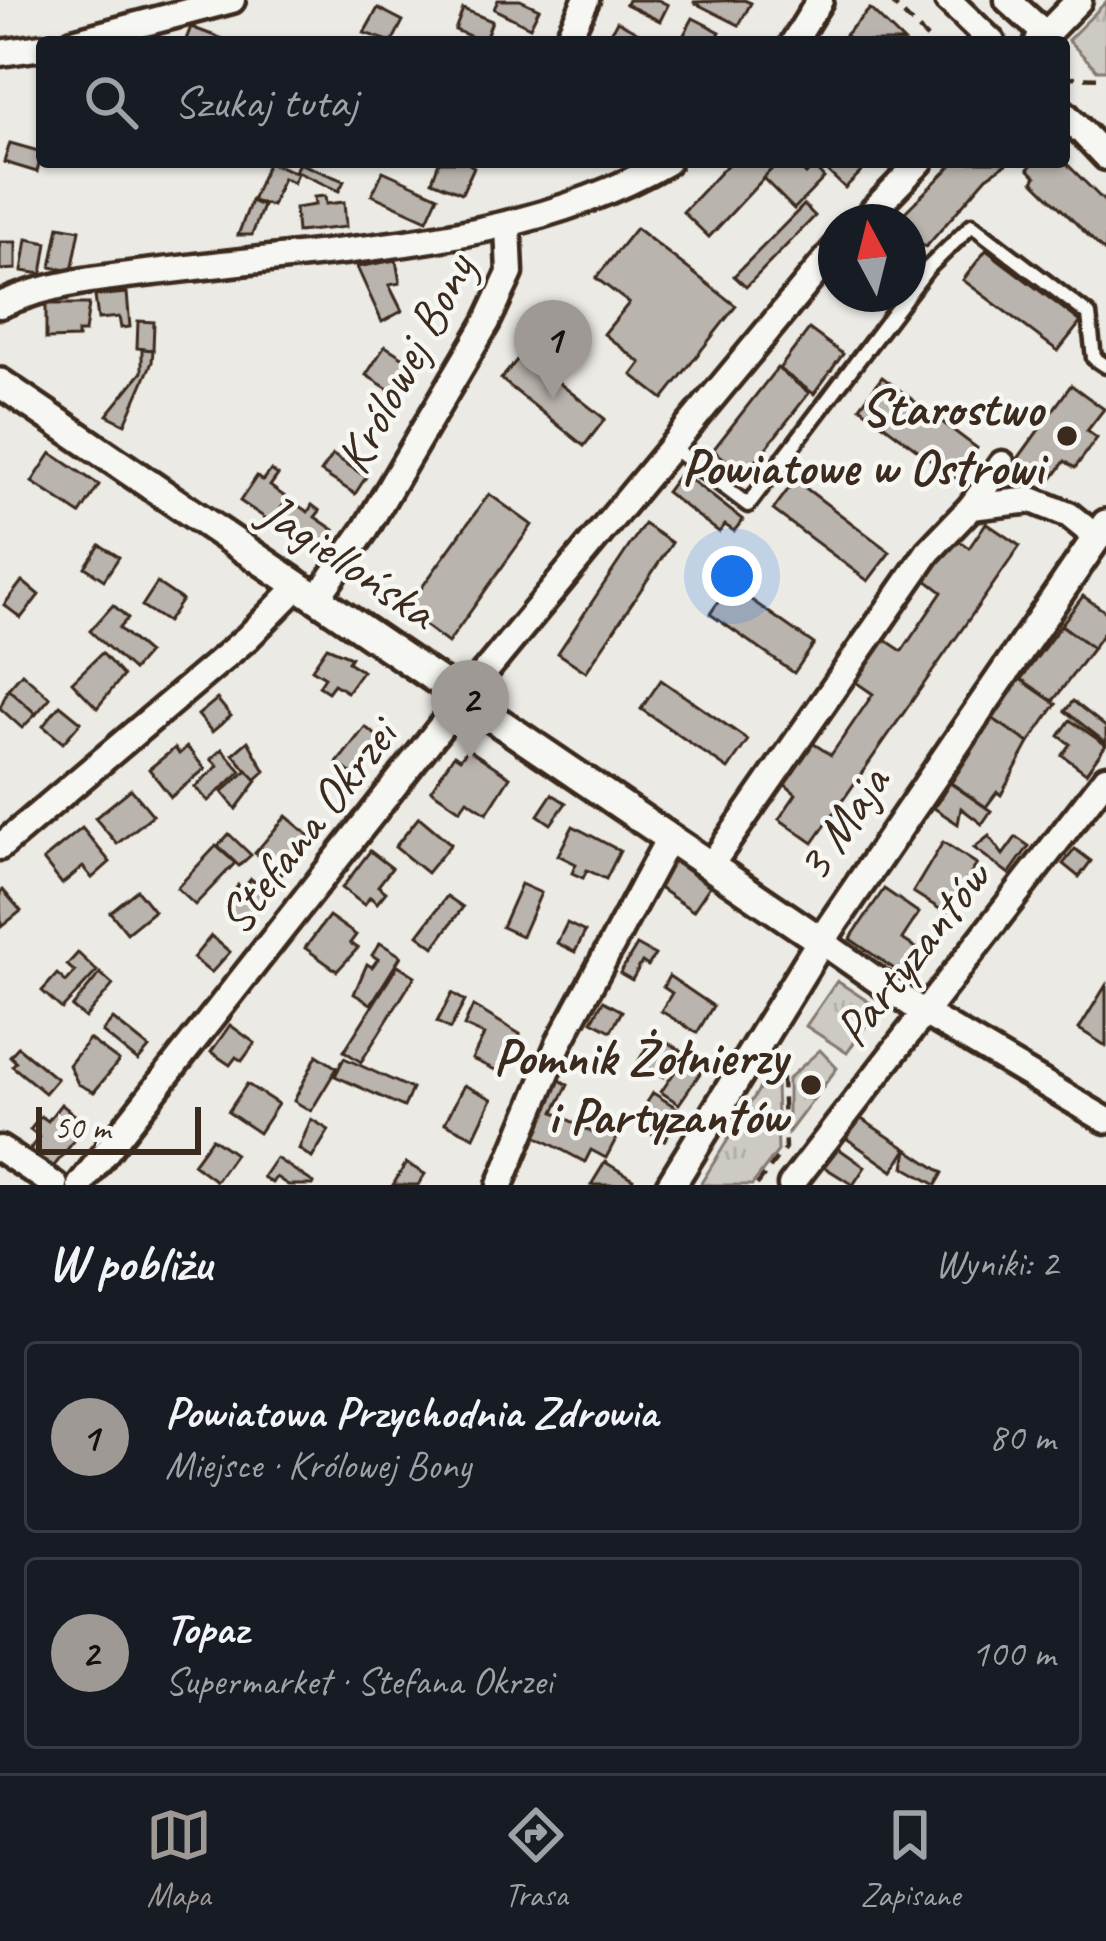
<!DOCTYPE html>
<html lang="pl">
<head>
<meta charset="utf-8">
<style>
  :root { --surface:#171b24; --page:#20242c; --text:#f1f3f6; --muted:#9ea1a6; --line:#363941; --accent:#9f9995 }
  body { margin:0; font-family:Caveat,sans-serif; background:var(--page); color:var(--text) }
  .compass { position:absolute; left:818px; top:204px; width:108px; height:108px; border-radius:50%; background:var(--surface); box-shadow:0 3px 9px #0004; rotate:353deg }
  .scale { position:absolute; left:36px; bottom:30px; width:165px; box-sizing:border-box; padding-left:12px; border:6px solid #3b2a1e; border-top:0; font-size:33px; line-height:42px; white-space:nowrap; color:#3b2a1e; -webkit-text-stroke:9px #f6f6f2; paint-order:stroke }
  .you { position:absolute; left:732px; top:576px; width:42px; height:42px; margin:-30px; border:9px solid #fff; border-radius:50%; background:#1a73e8; box-shadow:0 0 0 18px #1a73e833 }
  .badge { display:grid; place-items:center; width:78px; height:78px; border-radius:50%; background:var(--accent); color:#111; font-size:39px; font-weight:700 }
  .pin { position:absolute; translate:-50% -99px; filter:drop-shadow(0 3px 6px #0008) }
  .pin::after { content:''; position:absolute; top:63px; width:42px; height:36px; background:inherit; clip-path:polygon(0 0,100% 0,50% 100%) }
  .list { margin:0; padding:0; list-style:none }
  h2 { display:flex; justify-content:space-between; align-items:center; height:156px; margin:0; padding:0 48px; font-size:51px }
  h2 small { font-size:39px; font-weight:400; color:var(--muted) }
  .list li { display:grid; grid-template-columns:78px 1fr auto; gap:36px; align-items:center; box-sizing:border-box; height:192px; margin:0 24px 24px; padding:0 24px; border:3px solid var(--line); border-radius:12px }
  .list b { display:block; font-size:45px; white-space:nowrap }
  .list p { margin:0; font-size:39px; white-space:nowrap; color:var(--muted) }
  .list em { font-size:39px; font-style:normal; color:var(--muted) }
  .icon { flex:none; width:66px; height:66px; fill:none; stroke:currentColor; stroke-width:2; stroke-linecap:round; stroke-linejoin:round }
  .map { position:relative; flex:none; width:1106px; height:1185px; overflow:hidden }
  .search { position:absolute; background:var(--surface); box-shadow:0 3px 9px #0004; left:36px; right:36px; top:36px; height:132px; display:flex; align-items:center; gap:30px; box-sizing:border-box; padding:0 42px; border-radius:12px; color:var(--muted); font-size:45px }
  .sheet { height:588px; background:var(--surface) }
  nav { display:flex; justify-content:space-around; align-items:center; box-sizing:border-box; height:168px; border-top:3px solid var(--line); background:var(--surface); font-size:33px; color:var(--muted) }
  nav a { display:grid; justify-items:center; gap:6px }
  nav .on { color:var(--accent) }
  .map>svg:first-child { display:block }
  .grass { fill:url(#grass-tufts); stroke:#847a71; stroke-width:3 }
  .building { fill:#bab4ae; stroke:#3b2a1e; stroke-width:3 }
  .lines { fill:none; stroke-linecap:round; stroke-linejoin:round }
  .service-casing { stroke:#3b2a1e; stroke-width:21 }
  .minor-casing { stroke:#3b2a1e; stroke-width:33 }
  .tertiary-casing { stroke:#3b2a1e; stroke-width:36 }
  .path { stroke:#3b2a1e; stroke-width:4.5; stroke-dasharray:12 9; stroke-linecap:butt }
  .service { stroke:#f6f6f2; stroke-width:12 }
  .minor { stroke:#f6f6f2; stroke-width:24 }
  .tertiary { stroke:#f6f6f2; stroke-width:27 }
  .poi-dot { fill:#3b2a1e; stroke:#f6f6f2; stroke-width:4.5 }
  .labels { text-anchor:middle; stroke-width:9; stroke-linejoin:round; paint-order:stroke }
  .street-label { font-size:51px; fill:#3b2a1e; stroke:#f6f6f2 }
  .poi-label { font-size:51px; font-weight:bold; fill:#3b2a1e; stroke:#f6f6f2; text-anchor:end }
</style>
</head>
<body>
<div class="map">
<svg width="1106" height="1185" viewBox="0 0 1106 1185">
  <defs>
    <pattern id="grass-tufts" width="24" height="20" patternUnits="userSpaceOnUse" patternTransform="scale(3)"><rect width="24" height="20" fill="#cdcac4"/><path d="M3 7l-1-3M5 7V3M7 7l1-3M15 17l-1-3M17 17v-4M19 17l1-3" fill="none" stroke="#b1aea8"/></pattern>
  </defs>
  <rect width="100%" height="100%" fill="#ebeae5"/>
  <filter id="ink" filterUnits="userSpaceOnUse"><feTurbulence type="fractalNoise" baseFrequency=".00833" numOctaves="2"/><feDisplacementMap in="SourceGraphic" scale="24" xChannelSelector="R" yChannelSelector="G"/><feConvolveMatrix kernelMatrix="1 2 1 2 8 2 1 2 1" color-interpolation-filters="sRGB"/></filter>
  <g filter="url(#ink)">
    <!-- grass -->
    <g class="grass">
      <path d="M1106,2V70H1097L1068,40Z"/>
      <path d="M837,981L878,1008L847,1053L806,1026Z"/>
      <path d="M820,1050L837,1068L788,1133V1079Z"/>
      <path d="M769,1073L776,1084L778,1151L752,1185H700Z"/>
    </g>
    <!-- building -->
    <g class="building">
      <path d="M498,0H520L539,9L530,27L494,9Z"/>
      <path d="M628,0H658L668,5L660,21L626,4Z"/>
      <path d="M744,0L751,3L739,25L693,2Z"/>
      <path d="M378,8L403,21L392,42L364,33Z"/>
      <path d="M463,9L492,21L484,42L455,30Z"/>
      <path d="M870,9L904,42H853L845,35Z"/>
      <path d="M693,18L720,32L715,42H680Z"/>
      <path d="M617,21L639,33L634,42H606Z"/>
      <path d="M191,27L231,42H185Z"/>
      <path d="M10,143L42,152L37,172L4,162Z"/>
      <path d="M1064,161L1106,203V253L1033,181L1036,177L1028,169L1034,162Z"/>
      <path d="M268,162L297,173L293,183L283,178L272,206L252,201Z"/>
      <path d="M466,162L474,167L462,193L432,181L439,162Z"/>
      <path d="M730,162L776,165L709,237L683,212Z"/>
      <path d="M779,162H794L806,174L813,166L824,178L794,209L763,178Z"/>
      <path d="M818,162H871L845,188Z"/>
      <path d="M955,162H1009L987,177L926,247L908,238V222H895Z"/>
      <path d="M299,163L344,181L339,191L295,171Z"/>
      <path d="M383,171L438,196L427,220L372,195Z"/>
      <path d="M325,196L326,204L344,202L346,227L297,232L295,208L315,205L314,197Z"/>
      <path d="M251,201L263,206L252,235H238Z"/>
      <path d="M804,205L815,216L746,287L734,276Z"/>
      <path d="M59,226L80,230L72,271L51,267Z"/>
      <path d="M636,228L736,306L663,399L632,375L641,363L604,334L629,303L596,278Z"/>
      <path d="M27,239L47,243L42,274L22,271Z"/>
      <path d="M0,242H16V269L0,270Z"/>
      <path d="M986,250L1081,322L1058,351L963,280Z"/>
      <path d="M396,260L400,283L389,285L402,311L382,322L357,267Z"/>
      <path d="M127,293L130,327L121,328L119,317L98,319L95,296Z"/>
      <path d="M46,304H89L85,332H78V338L46,339Z"/>
      <path d="M138,321L154,322L153,350L137,348Z"/>
      <path d="M809,329L843,354L814,394L779,369Z"/>
      <path d="M385,346L412,363L393,392L366,375Z"/>
      <path d="M142,349L153,350L152,362L125,424L107,415L142,372Z"/>
      <path d="M522,354L605,419L584,446L501,379Z"/>
      <path d="M777,368L809,393L745,475L713,450Z"/>
      <path d="M882,377L977,448L955,478L860,407Z"/>
      <path d="M1071,385L1104,409L1087,431L1097,438L1075,468L1065,461L1049,483L1017,460Z"/>
      <path d="M51,453L99,485L80,514L32,482Z"/>
      <path d="M333,455L366,477L355,494L321,472Z"/>
      <path d="M271,470L278,475L270,486L288,499L271,522L240,501L257,476L263,481Z"/>
      <path d="M681,472L743,520L734,531L725,525L719,532L666,492Z"/>
      <path d="M795,480L890,552L868,581L773,510Z"/>
      <path d="M489,494L532,525L448,643L405,611Z"/>
      <path d="M288,499L308,512L312,505L320,511L315,517L334,530L317,554L271,522Z"/>
      <path d="M986,523L1020,546L813,843L779,819L796,794L783,783L811,742L831,755L873,694L854,681L884,639L902,651L942,592L926,580L955,538L969,548Z"/>
      <path d="M644,524L672,543L586,672L558,653Z"/>
      <path d="M100,545L119,557L104,580L85,567Z"/>
      <path d="M22,581L39,595L21,618L4,605Z"/>
      <path d="M157,583L182,600L167,622L142,606Z"/>
      <path d="M730,585L814,644L794,673L710,614Z"/>
      <path d="M1083,596L1106,612V629L1093,648L1061,625Z"/>
      <path d="M113,605L128,618L119,628L148,653L133,670L90,631Z"/>
      <path d="M1061,625L1093,648L1053,701L1021,679Z"/>
      <path d="M327,647L351,657L348,662L362,671L347,692L334,684L328,692L319,686L325,677L312,669Z"/>
      <path d="M102,653L123,676L97,708L72,682Z"/>
      <path d="M22,673L50,698L36,714L8,689Z"/>
      <path d="M1020,679L1056,704L1029,743L993,719Z"/>
      <path d="M661,680L748,740L728,769L641,709Z"/>
      <path d="M8,689L36,714L22,728L0,708Z"/>
      <path d="M217,699L231,716L212,732L198,715Z"/>
      <path d="M1073,701L1106,727V743L1065,711Z"/>
      <path d="M60,705L81,722L63,743L43,726Z"/>
      <path d="M993,719L1029,743L1001,795L997,792L986,807L951,783Z"/>
      <path d="M1070,720L1106,745L1086,773L1062,755L1070,744L1059,736Z"/>
      <path d="M365,727L384,741L356,777L337,763Z"/>
      <path d="M248,741L265,771L255,780L233,754Z"/>
      <path d="M187,747L205,769L171,797L149,769L175,748L179,754Z"/>
      <path d="M222,749L241,771L208,801L195,787L218,766L211,759Z"/>
      <path d="M468,749L510,777L487,813L467,800L460,810L431,790L454,755L460,759Z"/>
      <path d="M247,770L257,781L236,809L222,792Z"/>
      <path d="M950,783L991,811L982,824L961,808L958,824L934,808Z"/>
      <path d="M131,789L153,815L117,844L95,818Z"/>
      <path d="M552,794L566,803L551,824L538,815Z"/>
      <path d="M286,816L312,838L281,875L255,853Z"/>
      <path d="M419,817L451,844L427,873L395,847Z"/>
      <path d="M573,826L620,851L606,879L587,870L583,878L572,873L576,864L558,855Z"/>
      <path d="M82,828L110,862L92,878L83,867L62,884L43,860Z"/>
      <path d="M229,834L251,855L239,866L218,846Z"/>
      <path d="M989,836L1003,855L1016,837L1029,846L1009,874L974,848Z"/>
      <path d="M943,842L977,864L946,913L913,892Z"/>
      <path d="M216,846L235,863L195,905L177,888Z"/>
      <path d="M1075,849L1091,861L1079,877L1063,864Z"/>
      <path d="M370,851L392,868L378,886L386,892L377,903L370,897L364,905L342,888Z"/>
      <path d="M672,860L710,886L693,911L655,885Z"/>
      <path d="M251,879L270,895L245,926L225,910L238,885L243,889Z"/>
      <path d="M521,884L541,893L522,936L502,927Z"/>
      <path d="M884,889L919,913L902,939L916,948L909,958L916,963L906,977L850,939Z"/>
      <path d="M3,890L21,911L1,927L0,892Z"/>
      <path d="M137,890L154,911L127,933L110,912Z"/>
      <path d="M447,896L463,907L434,947L418,935Z"/>
      <path d="M329,916L356,935L350,943L358,948L337,971L305,948Z"/>
      <path d="M567,923L585,932L575,952L557,943Z"/>
      <path d="M211,936L230,952L211,973L193,958Z"/>
      <path d="M380,943L401,956L371,1004L354,994L367,964L372,967L378,959L372,955Z"/>
      <path d="M637,945L655,955L648,966L642,962L632,980L620,973Z"/>
      <path d="M78,953L97,971L62,1009L42,991L57,974L66,982L75,972L67,965Z"/>
      <path d="M398,965L415,976L361,1062L344,1051Z"/>
      <path d="M100,973L113,985L85,1018L72,1007Z"/>
      <path d="M669,976L713,1006L697,1033L661,1011L672,993L663,987Z"/>
      <path d="M1106,985V1046L1079,1029Z"/>
      <path d="M452,993L465,1001L450,1029L437,1022Z"/>
      <path d="M603,1001L622,1011L611,1031L592,1021Z"/>
      <path d="M473,1006L520,1034L502,1073L472,1059L484,1035L464,1026Z"/>
      <path d="M113,1019L149,1048L138,1061L102,1032Z"/>
      <path d="M230,1025L255,1043L242,1061L236,1057L230,1065L211,1052Z"/>
      <path d="M654,1035L681,1050L664,1077L638,1062Z"/>
      <path d="M89,1039L119,1061L94,1092L78,1084L69,1065Z"/>
      <path d="M18,1047L57,1079L45,1093L12,1066L16,1062L10,1056Z"/>
      <path d="M687,1054L705,1066L679,1104L661,1092Z"/>
      <path d="M317,1055L337,1068L311,1111L294,1101Z"/>
      <path d="M344,1058L412,1089L404,1107L335,1076Z"/>
      <path d="M557,1078L568,1085L554,1112L593,1133L597,1126L617,1137L606,1158L591,1150L585,1162L528,1132Z"/>
      <path d="M247,1084L278,1104L259,1133L228,1112Z"/>
      <path d="M464,1085L492,1099L474,1137L445,1123Z"/>
      <path d="M653,1093L682,1111L664,1141L634,1123Z"/>
      <path d="M61,1104L87,1125L50,1171L27,1153L39,1137L30,1130L41,1116L48,1121Z"/>
      <path d="M857,1116L907,1149L893,1171L843,1136Z"/>
      <path d="M311,1119L329,1130L312,1158L299,1149Z"/>
      <path d="M212,1138L235,1154L216,1181L193,1164Z"/>
      <path d="M835,1146L865,1167L853,1185L821,1165Z"/>
      <path d="M907,1149L943,1173L936,1185L904,1167Z"/>
      <path d="M276,1158L314,1183L313,1185H288L276,1177L272,1183L263,1177Z"/>
      <path d="M605,1162L633,1179L630,1185H591Z"/>
      <path d="M406,1163L425,1174L418,1185H393Z"/>
    </g>
    <g class="lines">
      <defs>
        <path id="service" d="M670,446L748,505L927,269L972,225L1089,315L1094,358L1106,366"/>
        <g id="minor">
          <path d="M948,0L992,42"/>
          <path d="M1008,0L1045,34"/>
          <path d="M567,40L586,0"/>
          <path d="M73,42L232,0"/>
          <path d="M794,42L820,0"/>
          <path d="M1038,42L1079,0"/>
          <path d="M0,53L42,47"/>
          <path d="M1064,113L1106,157"/>
          <path d="M862,222L920,162"/>
          <path d="M0,305C58,279 125,276 188,268C350,248 523,245 667,162"/>
          <path d="M971,507L1002,464"/>
          <path d="M318,597L365,530L487,322L510,273L508,226"/>
          <path d="M0,847L247,638L299,585"/>
          <path d="M711,865L928,552L971,507L1032,500L1069,515L1096,537"/>
          <path d="M821,941L921,1011L1106,1120"/>
          <path d="M0,1149L55,1185"/>
          <path d="M80,1185L465,696L836,248"/>
          <path d="M500,1185L559,1043L669,838"/>
          <path d="M791,1185L1106,778"/>
        </g>
        <g id="tertiary">
          <path d="M0,383L821,941"/>
          <path d="M671,1185L821,941L1106,524"/>
        </g>
      </defs>
      <!-- service casing -->
      <use href="#service" class="service-casing"/>
      <!-- minor casing -->
      <use href="#minor" class="minor-casing"/>
      <!-- tertiary casing -->
      <use href="#tertiary" class="tertiary-casing"/>
      <!-- path -->
      <g class="path">
        <path d="M889,0L931,42"/>
        <path d="M1064,77L1106,78"/>
        <path d="M757,1185L785,1148L781,1056"/>
      </g>
      <!-- service -->
      <use href="#service" class="service"/>
      <!-- minor -->
      <use href="#minor" class="minor"/>
      <!-- tertiary -->
      <use href="#tertiary" class="tertiary"/>
    </g>
  </g>
  <!-- markers -->
  <g class="poi-dot">
    <circle cx="1067" cy="436" r="12"/>
    <circle cx="811" cy="1085" r="12"/>
  </g>
  <g class="labels">
    <!-- street labels -->
    <g class="street-label">
      <text transform="translate(404 363) rotate(-62)" y="18">Królowej Bony</text>
      <text transform="translate(349 560) rotate(34)" y="18">Jagiellońska</text>
      <text transform="translate(841 823) rotate(-56)" y="18">3 Maja</text>
      <text transform="translate(306 826) rotate(-52)" y="18">Stefana Okrzei</text>
      <text transform="translate(911 953) rotate(-52)" y="18">Partyzantów</text>
    </g>
    <!-- poi labels -->
    <g class="poi-label">
      <text x="1043" y="425">Starostwo<tspan x="1043" dy="59">Powiatowe w Ostrowi</tspan></text>
      <text x="787" y="1074">Pomnik Żołnierzy<tspan x="787" dy="59">i Partyzantów</tspan></text>
    </g>
  </g>
</svg>
<svg class="compass" viewBox="-18 -18 36 36"><path d="M0-13l5 13h-10z" fill="#e53935"/><path d="M0 13l5-13h-10z" fill="#9ea1a6"/></svg>
<div class="scale">50 m</div>
<div class="you"></div>
<div class="pin badge" style="left:553px;top:399px">1</div>
<div class="pin badge" style="left:470px;top:759px">2</div>
<div class="search"><svg class="icon" aria-label="search" viewBox="0 0 24 24"><circle cx="10" cy="10" r="6"/><path d="M15 15l6 6"/></svg>Szukaj tutaj</div>
</div>
<section class="sheet">
<h2>W pobliżu<small>Wyniki: 2</small></h2>
<ul class="list">
<li><span class="badge">1</span><div><b>Powiatowa Przychodnia Zdrowia</b><p>Miejsce · Królowej Bony</p></div><em>80 m</em></li>
<li><span class="badge">2</span><div><b>Topaz</b><p>Supermarket · Stefana Okrzei</p></div><em>100 m</em></li>
</ul>
</section>
<nav>
<a class="on"><svg class="icon" aria-label="map" viewBox="0 0 24 24"><path d="M3 6l6-2 6 2 6-2v14l-6 2-6-2-6 2zM9 4v14M15 6v14"/></svg>Mapa</a>
<a><svg class="icon" aria-label="directions" viewBox="0 0 24 24"><path d="M12 3l9 9-9 9-9-9zM9 14v-3h6M13 9l2 2-2 2"/></svg>Trasa</a>
<a><svg class="icon" aria-label="saved" viewBox="0 0 24 24"><path d="M7 4h10v16l-5-4-5 4z"/></svg>Zapisane</a>
</nav>
</body>
</html>
